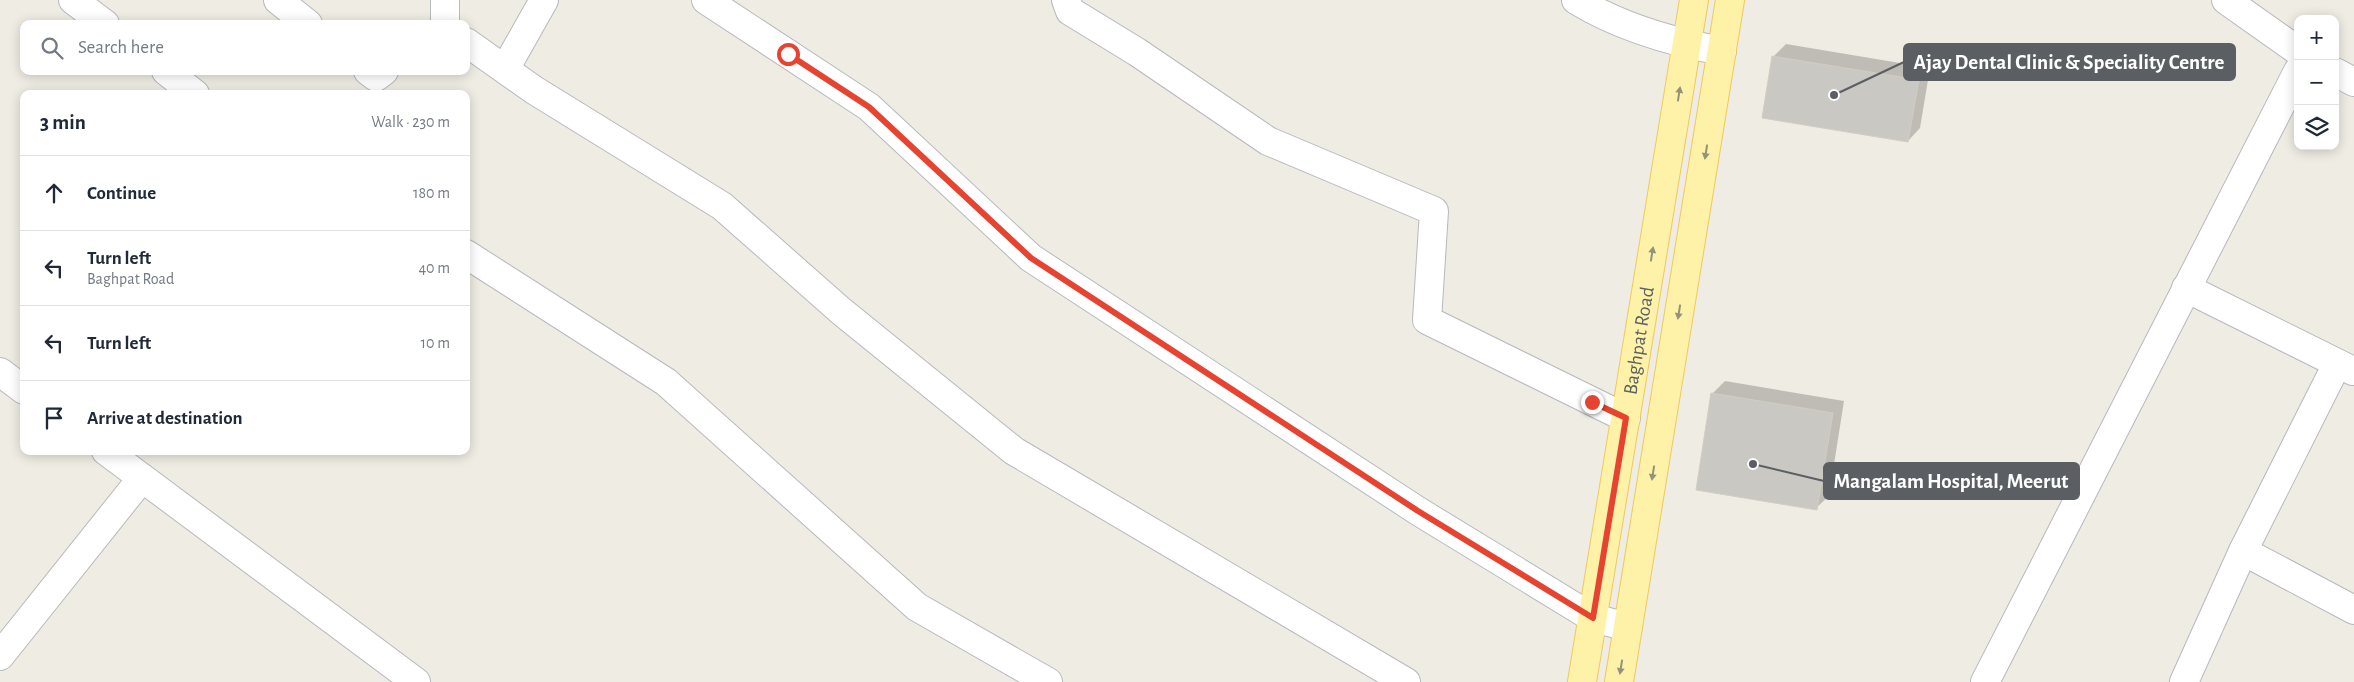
<!DOCTYPE html>
<html lang="en">
<head>
<meta charset="utf-8">
<style>
  :root { --surface:#fff; --page:#f6f6f7; --text:#1f2937; --muted:#747a83; --line:#e0e1e3 }
  body { margin:0; font-family:"Alegreya Sans",sans-serif; background:var(--page); color:var(--text) }
  .controls { position:absolute; right:15px; top:15px; display:grid; overflow:hidden; border-radius:10px; box-shadow:0 2px 12px #0003 }
  .controls button { width:45px; height:45px; display:grid; place-items:center; padding:0; border:0; border-bottom:1px solid var(--line); background:var(--surface); color:var(--text); font:25px sans-serif }
  .stop { position:absolute; width:15px; height:15px; margin:-11px; border:4px solid #e64330; border-radius:50%; background:#fff }
  .stop.end { background:#e64330; border-color:#fff; box-shadow:0 1px 5px #0008 }
  .list { margin:0; padding:0; list-style:none }
  h2 { display:flex; justify-content:space-between; align-items:center; height:65px; margin:0; padding:0 20px; font-size:21px }
  h2 small { font-size:16px; font-weight:400; color:var(--muted) }
  .list li { display:grid; grid-template-columns:32px 1fr auto; gap:15px; align-items:center; box-sizing:border-box; height:75px; padding:0 20px; border-top:1px solid var(--line) }
  .list b { display:block; font-size:19px; white-space:nowrap }
  .list p { margin:0; font-size:16px; white-space:nowrap; color:var(--muted) }
  .list em { font-size:16px; font-style:normal; color:var(--muted) }
  .icon { flex:none; width:28px; height:28px; fill:none; stroke:currentColor; stroke-width:2; stroke-linecap:round; stroke-linejoin:round }
  .map { position:relative; flex:none; width:2354px; height:682px; overflow:hidden }
  .search { position:absolute; background:var(--surface); box-shadow:0 2px 12px #0003; left:20px; top:20px; width:450px; height:55px; display:flex; align-items:center; gap:12px; box-sizing:border-box; padding:0 18px; border-radius:10px; color:var(--muted); font-size:19px }
  .panel { position:absolute; background:var(--surface); box-shadow:0 2px 12px #0003; left:20px; top:90px; width:450px; height:365px; border-radius:10px }
  .map>svg:first-child { display:block }
  .shadow { fill:#0003 }
  .building { fill:#cac8c2; stroke:#d2cdc1 }
  .lines { fill:none; stroke-linecap:round; stroke-linejoin:round }
  .minor-casing { stroke:#b6b9bd; stroke-width:30 }
  .major-casing { stroke:#efc95b; stroke-width:30 }
  .minor { stroke:#fff; stroke-width:28 }
  .major { stroke:#fef2a8; stroke-width:28 }
  .oneway { fill:#94927b }
  .route { stroke:#e64330; stroke-width:6 }
  .labels { text-anchor:middle; stroke-width:5; stroke-linejoin:round; paint-order:stroke }
  .street-label { font-size:20px; fill:#5b5f63; stroke:#fff }
  .leader { fill:none; stroke:#5b5f63; stroke-width:2 }
  .callout-dot { fill:#5b5f63; stroke:#fff; stroke-width:2 }
  .callout { fill:#5b5f63; stroke:#5b5f63; stroke-width:2 }
  .callout-label { font-size:21px; text-anchor:middle; font-weight:bold; fill:#fff }
</style>
</head>
<body>
<div class="map">
<svg width="2354" height="682" viewBox="0 0 2354 682">
  <rect width="100%" height="100%" fill="#eeece3"/>
  <!-- shadow -->
  <g class="shadow">
    <path d="M1786,44L1930,68L1920,128L1908,141L1773,57Z"/>
    <path d="M1725,381L1844,401L1829,496L1816,508L1712,394Z"/>
  </g>
  <!-- building -->
  <g class="building">
    <path d="M1772,56L1919,80L1908,142L1762,118Z"/>
    <path d="M1711,393L1833,413L1817,510L1696,490Z"/>
  </g>
  <g class="lines">
    <defs>
      <g id="minor">
        <path d="M73,0L105,24"/>
        <path d="M278,0L308,24"/>
        <path d="M445,0V24"/>
        <path d="M706,0L869,107L1031,258L1418,511L1593,618L1628,627"/>
        <path d="M1066,0L1070,11L1137,52L1268,141L1434,211L1427,320L1626,418"/>
        <path d="M1576,0C1620,27 1672,42 1722,51"/>
        <path d="M2226,0L2298,51"/>
        <path d="M466,42L534,90L722,206L841,311L1014,451L1406,682"/>
        <path d="M505,69L544,0"/>
        <path d="M166,71L195,94"/>
        <path d="M368,71L376,77L384,71"/>
        <path d="M2335,72L2354,82"/>
        <path d="M466,254L666,382L917,607L1048,682"/>
        <path d="M2186,288L2353,371"/>
        <path d="M2337,364L2243,551L2354,610"/>
        <path d="M0,372L24,390"/>
        <path d="M106,451L416,682"/>
        <path d="M0,656L142,478"/>
        <path d="M1985,682L2298,71"/>
        <path d="M2184,682L2243,551"/>
      </g>
      <g id="major">
        <path id="s1" d="M1582,682L1694,0"/>
        <path d="M1619,682L1730,0"/>
      </g>
    </defs>
    <!-- minor casing -->
    <use href="#minor" class="minor-casing"/>
    <!-- major casing -->
    <use href="#major" class="major-casing"/>
    <!-- minor -->
    <use href="#minor" class="minor"/>
    <!-- major -->
    <use href="#major" class="major"/>
  </g>
  <!-- one-way arrows -->
  <defs><path id="oneway-solid" d="M-6-.8H1V-3.2L6.5 0L1 3.2V.8H-6Z" transform="scale(1.25)"/></defs>
  <g class="oneway">
    <use href="#oneway-solid" transform="translate(1679 94) rotate(-81)"/>
    <use href="#oneway-solid" transform="translate(1706 152) rotate(99)"/>
    <use href="#oneway-solid" transform="translate(1652 254) rotate(-81)"/>
    <use href="#oneway-solid" transform="translate(1679 312) rotate(99)"/>
    <use href="#oneway-solid" transform="translate(1653 473) rotate(99)"/>
    <use href="#oneway-solid" transform="translate(1621 667) rotate(99)"/>
  </g>
  <g class="lines">
    <!-- route -->
    <path class="route" d="M788,54L869,107L1031,258L1418,511L1593,618L1626,418L1592,402"/>
  </g>
  <g class="labels">
    <!-- street labels -->
    <g class="street-label">
      <text dy="7" stroke="none"><textPath href="#s1" startOffset="346">Baghpat Road</textPath></text>
    </g>
  </g>
  <!-- callouts -->
  <path class="leader" d="M1834 95L1904 62M1753 464L1824 481"/>
  <g class="callout-dot">
    <circle cx="1834" cy="95" r="5"/>
    <circle cx="1753" cy="464" r="5"/>
  </g>
  <g class="callout">
    <rect x="1904" y="44" width="331" height="36" rx="5"/>
    <rect x="1824" y="463" width="255" height="36" rx="5"/>
  </g>
  <g class="callout-label">
    <text x="2069" y="69">Ajay Dental Clinic &amp; Speciality Centre</text>
    <text x="1951" y="488">Mangalam Hospital, Meerut</text>
  </g>
</svg>
<div class="controls">
<button>+</button>
<button>−</button>
<button><svg class="icon" aria-label="layers" viewBox="0 0 24 24"><path d="M12 4l9 5-9 5-9-5zM3 14l9 5 9-5"/></svg></button>
</div>
<div class="stop" style="left:788px;top:54px"></div>
<div class="stop end" style="left:1592px;top:402px"></div>
<div class="search"><svg class="icon" aria-label="search" viewBox="0 0 24 24"><circle cx="10" cy="10" r="6"/><path d="M15 15l6 6"/></svg>Search here</div>
<section class="panel">
<h2>3 min<small>Walk · 230 m</small></h2>
<ul class="list">
<li><svg class="icon" aria-label="ahead" viewBox="0 0 24 24"><path d="M12 20V5M6 11l6-6 6 6"/></svg><div><b>Continue</b></div><em>180 m</em></li>
<li><svg class="icon" aria-label="left" viewBox="0 0 24 24"><path d="M17 20v-9H6M10 6l-5 5 5 5"/></svg><div><b>Turn left</b><p>Baghpat Road</p></div><em>40 m</em></li>
<li><svg class="icon" aria-label="left" viewBox="0 0 24 24"><path d="M17 20v-9H6M10 6l-5 5 5 5"/></svg><div><b>Turn left</b></div><em>10 m</em></li>
<li><svg class="icon" aria-label="arrive" viewBox="0 0 24 24"><path d="M6 21V4h12l-3 4 3 4H6"/></svg><div><b>Arrive at destination</b></div></li>
</ul>
</section>
</div>
</body>
</html>
